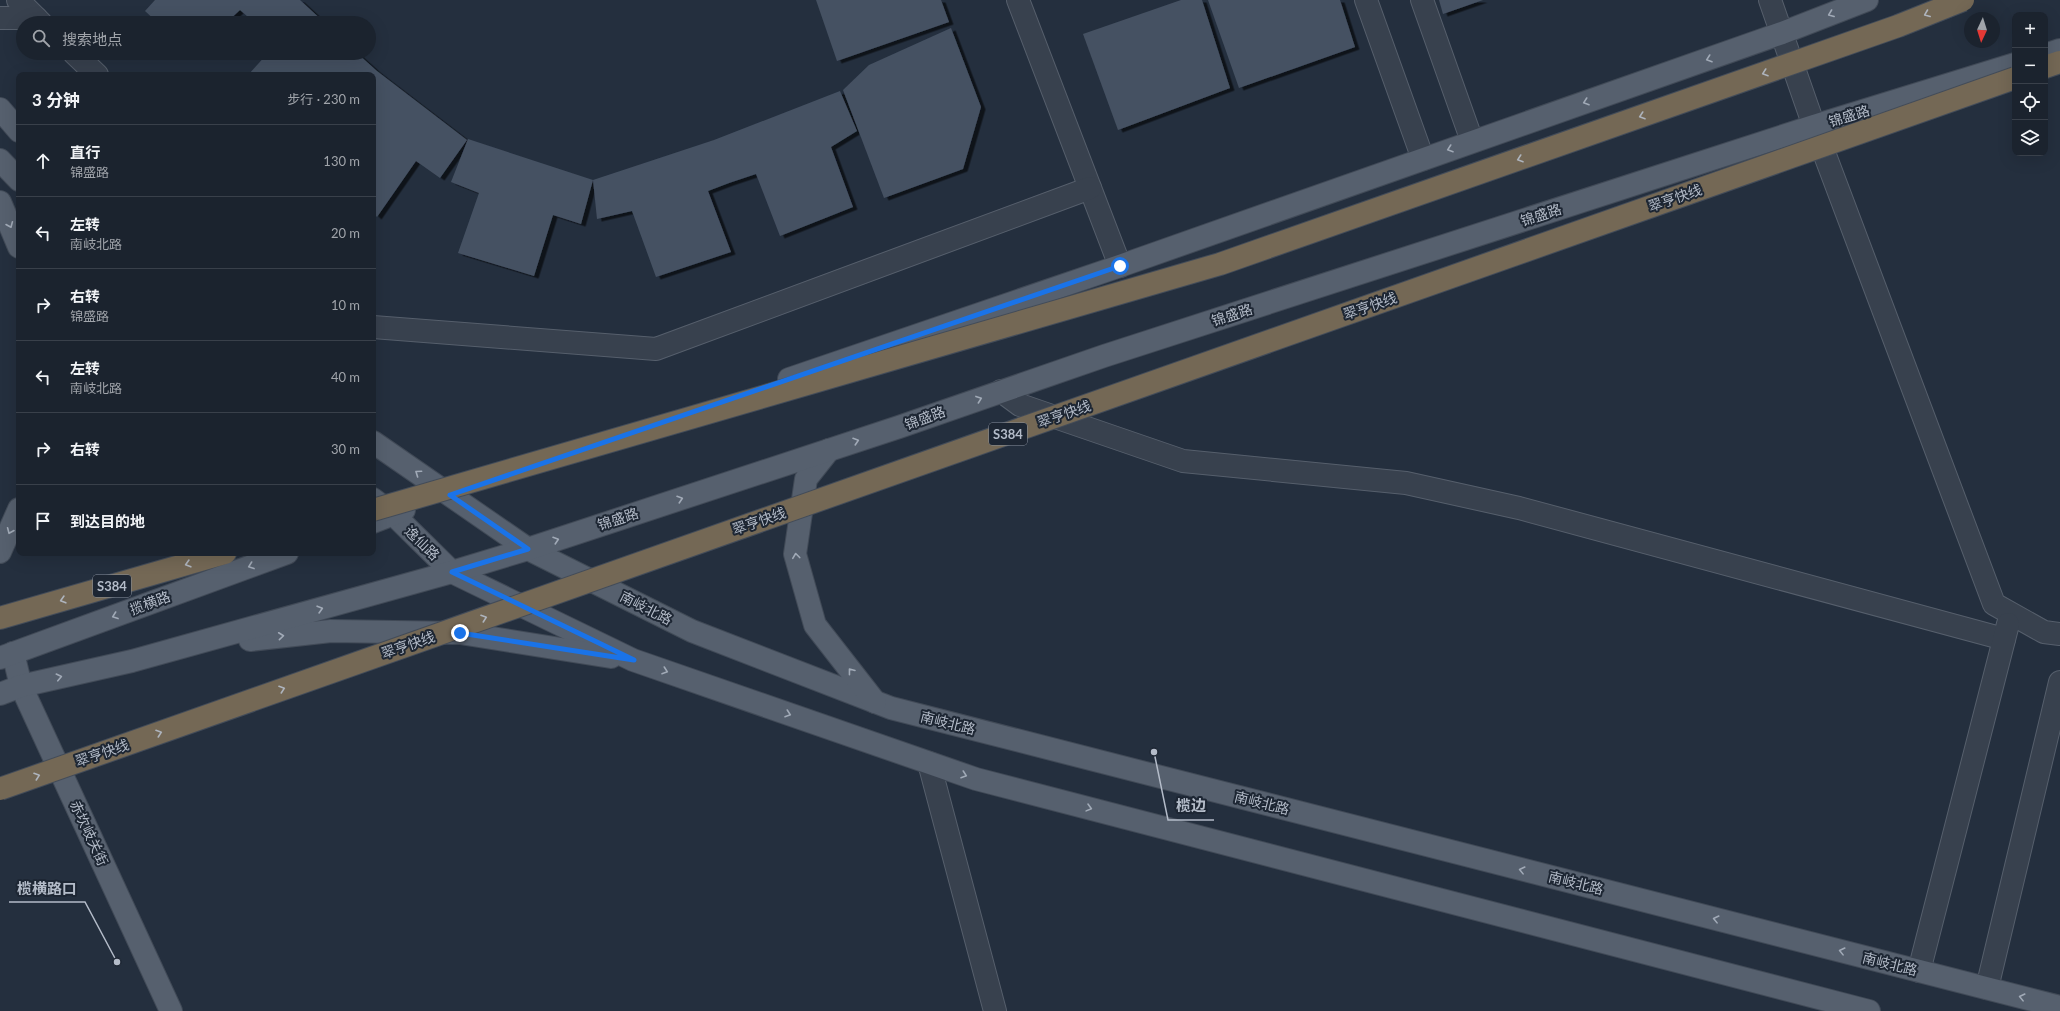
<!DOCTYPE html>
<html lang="zh">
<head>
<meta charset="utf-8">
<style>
  :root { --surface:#1b232e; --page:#242b36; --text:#f1f3f6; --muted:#a0a4aa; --line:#39404a }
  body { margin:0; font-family:Lato,"Noto Sans SC",sans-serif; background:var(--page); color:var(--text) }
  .controls { position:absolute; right:12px; top:12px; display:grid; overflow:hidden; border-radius:8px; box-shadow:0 4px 16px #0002 }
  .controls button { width:36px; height:36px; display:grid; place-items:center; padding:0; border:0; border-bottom:1px solid var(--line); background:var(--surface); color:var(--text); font:20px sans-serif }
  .compass { position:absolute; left:1964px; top:12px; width:36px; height:36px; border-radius:50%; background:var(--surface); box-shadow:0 4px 16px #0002; rotate:184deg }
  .stop { position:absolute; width:12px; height:12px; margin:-9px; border:3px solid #1a73e8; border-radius:50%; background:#fff }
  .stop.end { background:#1a73e8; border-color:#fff; box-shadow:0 1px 4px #0008 }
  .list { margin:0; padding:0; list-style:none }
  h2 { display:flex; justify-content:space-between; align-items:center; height:52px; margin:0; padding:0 16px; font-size:17px }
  h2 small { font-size:13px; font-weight:400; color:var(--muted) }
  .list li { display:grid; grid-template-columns:26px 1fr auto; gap:12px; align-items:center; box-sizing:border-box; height:72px; padding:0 16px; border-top:1px solid var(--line) }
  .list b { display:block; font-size:15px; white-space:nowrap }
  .list p { margin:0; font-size:13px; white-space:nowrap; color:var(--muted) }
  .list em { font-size:13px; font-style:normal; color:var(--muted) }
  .icon { flex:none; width:22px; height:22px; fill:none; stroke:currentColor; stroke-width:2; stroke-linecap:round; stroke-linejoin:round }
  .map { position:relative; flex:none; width:2060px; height:1011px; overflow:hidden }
  .search { position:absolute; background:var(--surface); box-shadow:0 4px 16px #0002; left:16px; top:16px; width:360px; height:44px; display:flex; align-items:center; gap:10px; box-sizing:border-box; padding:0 14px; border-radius:22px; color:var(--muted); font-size:15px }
  .panel { position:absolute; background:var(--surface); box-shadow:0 4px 16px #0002; left:16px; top:72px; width:360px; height:484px; border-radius:8px }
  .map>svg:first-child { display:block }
  .building { fill:#455162; filter:url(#shadow) }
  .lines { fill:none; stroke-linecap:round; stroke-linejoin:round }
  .minor-casing { stroke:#565f6c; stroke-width:24 }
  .major-casing { stroke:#414a57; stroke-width:24 }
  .highway-casing { stroke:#434c59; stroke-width:24 }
  .minor { stroke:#38414e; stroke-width:22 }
  .major { stroke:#56606e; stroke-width:22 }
  .highway { stroke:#746855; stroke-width:22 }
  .highway-bridge-casing { stroke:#434c59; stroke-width:24; stroke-linecap:butt }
  .highway-bridge { stroke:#746855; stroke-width:22 }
  .oneway { stroke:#a1aab7 }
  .oneway2 { stroke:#aeb4bd }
  .route { stroke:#1a73e8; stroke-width:5 }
  .labels { text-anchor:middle; stroke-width:4; stroke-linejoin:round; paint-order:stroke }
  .shield { fill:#1d2633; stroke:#878f9c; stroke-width:1 }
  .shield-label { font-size:13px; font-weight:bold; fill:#b4bcc9 }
  .street-label { font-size:14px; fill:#b4bcc9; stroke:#1d2633 }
  .leader { fill:none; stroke:#b4bcc9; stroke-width:1.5 }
  .callout-dot { fill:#b4bcc9; stroke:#1d2633; stroke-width:1.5 }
  .callout-label { font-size:15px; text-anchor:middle; font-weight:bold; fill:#b4bcc9; stroke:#1d2633; stroke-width:4; stroke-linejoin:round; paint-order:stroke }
</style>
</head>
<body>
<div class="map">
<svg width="2060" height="1011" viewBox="0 0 2060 1011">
  <defs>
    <filter id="shadow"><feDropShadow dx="4.5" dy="2.5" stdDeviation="0" flood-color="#0009"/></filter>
  </defs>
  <rect width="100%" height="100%" fill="#242f3e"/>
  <!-- building -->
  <g class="building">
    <path d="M155,0H300L325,23H255L240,10L226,23H158L145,11Z"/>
    <path d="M816,0H941L949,22L837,61Z"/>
    <path d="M1181,0H1202L1230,88L1118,130L1083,34Z"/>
    <path d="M1208,0H1340L1355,47L1239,88Z"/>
    <path d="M1439,0H1483L1443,14Z"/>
    <path d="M951,28L981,107L963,169L884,198L843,90L869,65Z"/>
    <path d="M268,53H357L377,71L467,140L440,178L416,161L377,217L373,213V75H248Z"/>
    <path d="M840,91L857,131L831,147L853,207L780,236L756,174L729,183L708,191L731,252L656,277L632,211L597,219L593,180L714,140Z"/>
    <path d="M468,139L593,180L581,224L553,215L534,276L458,253L479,193L451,182Z"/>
  </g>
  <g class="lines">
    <defs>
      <g id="minor">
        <path d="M18,0L36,18"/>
        <path d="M1018,0L1120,266"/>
        <path d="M1366,0L1423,159"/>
        <path d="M1422,0L1472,141"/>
        <path d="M1770,0L1814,126L1994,604L2044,632L2060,634"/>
        <path d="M0,18H36L41,23"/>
        <path d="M74,53L97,75"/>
        <path d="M373,327L656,349L1090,188"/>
        <path d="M1001,391L1020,405L1183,461L1406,483L1519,508L2004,639"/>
        <path d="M929,763L995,1011"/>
        <path d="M1919,971L2008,624"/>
        <path d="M1987,988L2060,682"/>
      </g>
      <g id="major">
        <path d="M2045,55L2060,50"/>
        <path d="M0,109L19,131"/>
        <path d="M0,160L19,180"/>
        <path d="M0,202L19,247"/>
        <path d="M789,379L1120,266L1782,33L1867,0"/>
        <path d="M373,442L528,549L692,631L891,708L2060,1007"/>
        <path d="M829,450L806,479L795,554L815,625L875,702"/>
        <path d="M373,499L393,514L452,572L633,660L976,779L1869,1011"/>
        <path d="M373,522L404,510"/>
        <path d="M0,552L19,509"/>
        <path d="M250,640L331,631L460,633L611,657"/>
        <path d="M13,653L21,686L171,1011"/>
        <path d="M0,658L287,553"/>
        <path d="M0,694L21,686L132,661L452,572L528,549L899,427L1104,356L1814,126L2015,64"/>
      </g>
      <g id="highway">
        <path d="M2045,67L2060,62"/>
        <path d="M0,618L225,553"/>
      </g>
    </defs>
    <!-- minor casing -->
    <use href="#minor" class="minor-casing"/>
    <!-- major casing -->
    <use href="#major" class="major-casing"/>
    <!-- highway casing -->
    <use href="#highway" class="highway-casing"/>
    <!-- minor -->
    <use href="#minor" class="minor"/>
    <!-- major -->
    <use href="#major" class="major"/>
    <!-- highway -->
    <use href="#highway" class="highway"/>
    <defs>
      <g id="highway-bridge">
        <path d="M373,510L1220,264L1898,26L1963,0"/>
        <path d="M0,789L2015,78"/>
      </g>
    </defs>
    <!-- highway-bridge casing -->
    <use href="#highway-bridge" class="highway-bridge-casing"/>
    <!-- highway-bridge -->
    <use href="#highway-bridge" class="highway-bridge"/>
  </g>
  <!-- one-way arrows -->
  <defs><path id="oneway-chevron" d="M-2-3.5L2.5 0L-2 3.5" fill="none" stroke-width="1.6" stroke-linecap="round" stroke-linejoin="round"/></defs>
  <g class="oneway">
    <use href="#oneway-chevron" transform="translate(1831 14) rotate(159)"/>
    <use href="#oneway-chevron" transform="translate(1709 59) rotate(161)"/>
    <use href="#oneway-chevron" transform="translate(1586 102) rotate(161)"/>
    <use href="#oneway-chevron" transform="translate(1450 149) rotate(161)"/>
    <use href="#oneway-chevron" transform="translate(10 225) rotate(67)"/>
    <use href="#oneway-chevron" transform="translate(979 399) rotate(-20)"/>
    <use href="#oneway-chevron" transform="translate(856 441) rotate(-18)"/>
    <use href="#oneway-chevron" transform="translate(418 473) rotate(-145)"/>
    <use href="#oneway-chevron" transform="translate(680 499) rotate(-18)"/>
    <use href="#oneway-chevron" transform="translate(10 531) rotate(113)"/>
    <use href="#oneway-chevron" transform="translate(556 540) rotate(-18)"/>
    <use href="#oneway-chevron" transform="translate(796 556) rotate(-97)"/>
    <use href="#oneway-chevron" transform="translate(251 566) rotate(160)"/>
    <use href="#oneway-chevron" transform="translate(320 609) rotate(-16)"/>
    <use href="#oneway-chevron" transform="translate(115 616) rotate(160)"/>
    <use href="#oneway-chevron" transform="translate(281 636) rotate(-6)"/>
    <use href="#oneway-chevron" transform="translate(665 671) rotate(19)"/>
    <use href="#oneway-chevron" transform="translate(851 671) rotate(-128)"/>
    <use href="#oneway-chevron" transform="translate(59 677) rotate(-13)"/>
    <use href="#oneway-chevron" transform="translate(788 714) rotate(19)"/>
    <use href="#oneway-chevron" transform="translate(964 775) rotate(19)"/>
    <use href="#oneway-chevron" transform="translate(1089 808) rotate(15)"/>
    <use href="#oneway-chevron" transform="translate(1522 870) rotate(-166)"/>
    <use href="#oneway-chevron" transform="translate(1716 919) rotate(-166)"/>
    <use href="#oneway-chevron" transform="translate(1842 951) rotate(-166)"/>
    <use href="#oneway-chevron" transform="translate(2022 997) rotate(-166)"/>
  </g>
  <g class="oneway2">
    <use href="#oneway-chevron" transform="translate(1927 14) rotate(158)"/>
    <use href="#oneway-chevron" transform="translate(1765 73) rotate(161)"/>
    <use href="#oneway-chevron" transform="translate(1642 116) rotate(161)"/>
    <use href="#oneway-chevron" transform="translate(1520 159) rotate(161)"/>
    <use href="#oneway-chevron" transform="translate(188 564) rotate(164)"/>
    <use href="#oneway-chevron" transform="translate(63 600) rotate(164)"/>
    <use href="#oneway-chevron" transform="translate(484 618) rotate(-19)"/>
    <use href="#oneway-chevron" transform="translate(282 689) rotate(-19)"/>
    <use href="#oneway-chevron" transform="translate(159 733) rotate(-19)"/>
    <use href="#oneway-chevron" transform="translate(37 776) rotate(-19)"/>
  </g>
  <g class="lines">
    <!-- route -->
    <path class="route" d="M460,633L634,660L452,572L528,549L450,495L1120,266"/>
  </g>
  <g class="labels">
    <!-- shield labels -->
    <g class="shield">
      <rect x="989" y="423" width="38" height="22" rx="3"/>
      <rect x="93" y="575" width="38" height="22" rx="3"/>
    </g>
    <g class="shield-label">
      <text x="1008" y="439">S384</text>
      <text x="112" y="591">S384</text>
    </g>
    <!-- street labels -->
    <g class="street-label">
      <text transform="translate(1849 116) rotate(-17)" y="5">锦盛路</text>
      <text transform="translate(1675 198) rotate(-19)" y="5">翠亨快线</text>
      <text transform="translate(1541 215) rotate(-18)" y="5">锦盛路</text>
      <text transform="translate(1370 306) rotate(-19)" y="5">翠亨快线</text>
      <text transform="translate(1232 315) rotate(-18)" y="5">锦盛路</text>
      <text transform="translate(1064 414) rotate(-19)" y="5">翠亨快线</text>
      <text transform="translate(925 418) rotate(-20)" y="5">锦盛路</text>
      <text transform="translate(618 519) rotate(-18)" y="5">锦盛路</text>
      <text transform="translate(759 521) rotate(-19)" y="5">翠亨快线</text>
      <text transform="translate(422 543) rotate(44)" y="5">逸仙路</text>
      <text transform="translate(150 603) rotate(-20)" y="5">揽横路</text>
      <text transform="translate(646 608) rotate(27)" y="5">南岐北路</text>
      <text transform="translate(408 645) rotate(-19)" y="5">翠亨快线</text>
      <text transform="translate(948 723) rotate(14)" y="5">南岐北路</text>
      <text transform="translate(102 753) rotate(-19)" y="5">翠亨快线</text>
      <text transform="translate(1262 803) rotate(14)" y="5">南岐北路</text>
      <text transform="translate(89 833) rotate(65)" y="5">赤坎岐关街</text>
      <text transform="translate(1576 883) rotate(14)" y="5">南岐北路</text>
      <text transform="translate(1890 964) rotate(14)" y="5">南岐北路</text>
    </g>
  </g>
  <!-- callouts -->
  <path class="leader" d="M1154 752L1168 820H1214M117 962L85 902H9"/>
  <g class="callout-dot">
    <circle cx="1154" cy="752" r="4"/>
    <circle cx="117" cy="962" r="4"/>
  </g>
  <g class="callout-label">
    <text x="1191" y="811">榄边</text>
    <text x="47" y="894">榄横路口</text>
  </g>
</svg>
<div class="controls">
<button>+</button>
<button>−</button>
<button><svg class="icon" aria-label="locate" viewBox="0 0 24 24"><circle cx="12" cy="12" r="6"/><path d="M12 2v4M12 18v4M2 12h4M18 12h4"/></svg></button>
<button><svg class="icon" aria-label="layers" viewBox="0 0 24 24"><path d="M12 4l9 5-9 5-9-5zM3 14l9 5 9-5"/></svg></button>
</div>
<svg class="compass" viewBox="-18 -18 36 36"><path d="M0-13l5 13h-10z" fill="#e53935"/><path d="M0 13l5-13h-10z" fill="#a0a4aa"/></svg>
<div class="stop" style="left:1120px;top:266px"></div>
<div class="stop end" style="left:460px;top:633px"></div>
<div class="search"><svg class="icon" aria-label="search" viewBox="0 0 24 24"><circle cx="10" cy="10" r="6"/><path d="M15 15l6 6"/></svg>搜索地点</div>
<section class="panel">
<h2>3 分钟<small>步行 · 230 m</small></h2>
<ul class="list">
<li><svg class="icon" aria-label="ahead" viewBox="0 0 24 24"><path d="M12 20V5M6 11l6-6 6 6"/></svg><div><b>直行</b><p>锦盛路</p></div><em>130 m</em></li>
<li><svg class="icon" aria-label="left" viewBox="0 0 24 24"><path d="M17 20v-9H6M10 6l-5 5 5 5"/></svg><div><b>左转</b><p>南岐北路</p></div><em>20 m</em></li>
<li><svg class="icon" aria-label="right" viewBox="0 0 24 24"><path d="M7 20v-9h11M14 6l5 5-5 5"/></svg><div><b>右转</b><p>锦盛路</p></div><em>10 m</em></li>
<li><svg class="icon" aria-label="left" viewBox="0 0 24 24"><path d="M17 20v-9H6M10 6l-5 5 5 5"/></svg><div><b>左转</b><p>南岐北路</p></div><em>40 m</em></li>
<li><svg class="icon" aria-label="right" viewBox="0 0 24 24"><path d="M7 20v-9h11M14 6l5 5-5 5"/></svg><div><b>右转</b></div><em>30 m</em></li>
<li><svg class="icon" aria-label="arrive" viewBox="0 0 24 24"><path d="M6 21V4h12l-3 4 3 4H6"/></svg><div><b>到达目的地</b></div></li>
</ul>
</section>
</div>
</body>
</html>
